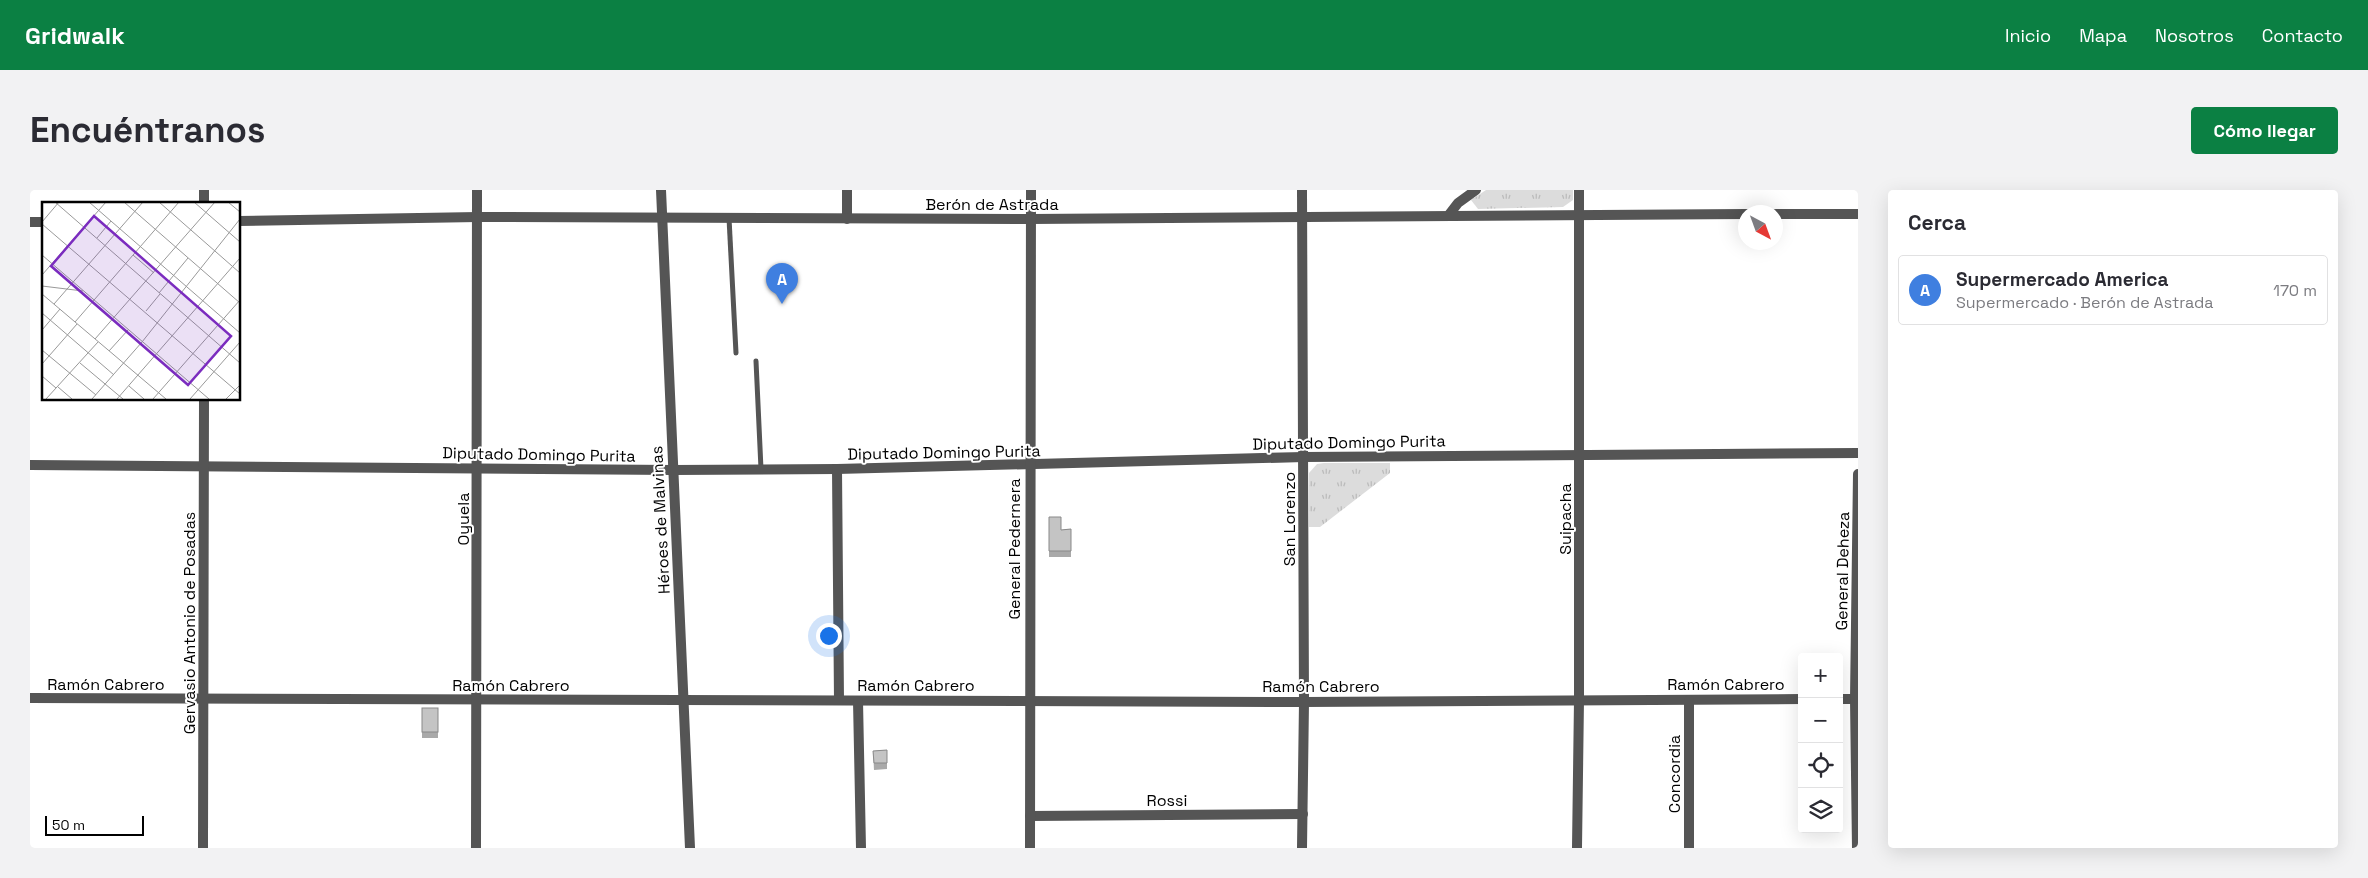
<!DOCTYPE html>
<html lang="es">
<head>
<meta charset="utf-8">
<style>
  :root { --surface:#fff; --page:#f2f2f3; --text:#2b2b33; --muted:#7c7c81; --line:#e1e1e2; --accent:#0b8043 }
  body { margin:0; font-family:"Space Grotesk",sans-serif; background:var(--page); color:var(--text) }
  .controls { position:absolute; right:15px; bottom:15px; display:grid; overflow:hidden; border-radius:5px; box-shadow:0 5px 20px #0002 }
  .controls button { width:45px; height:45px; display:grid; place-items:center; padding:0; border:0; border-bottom:1px solid var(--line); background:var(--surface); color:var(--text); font:25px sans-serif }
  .compass { position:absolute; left:1708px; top:15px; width:45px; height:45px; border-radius:50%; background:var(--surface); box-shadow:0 5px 20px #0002; rotate:139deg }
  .scale { position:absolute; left:15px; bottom:12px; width:99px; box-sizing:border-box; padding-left:5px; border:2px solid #000; border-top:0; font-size:14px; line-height:18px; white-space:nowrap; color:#000; -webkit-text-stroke:4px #fff; paint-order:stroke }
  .you { position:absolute; left:798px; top:445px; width:18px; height:18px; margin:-12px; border:4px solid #fff; border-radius:50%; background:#1a73e8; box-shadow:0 0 0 8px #1a73e833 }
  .badge { display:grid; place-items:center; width:32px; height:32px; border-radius:50%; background:var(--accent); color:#fff; font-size:16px; font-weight:700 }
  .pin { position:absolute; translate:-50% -41px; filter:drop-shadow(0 1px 2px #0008) }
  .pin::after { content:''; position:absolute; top:26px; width:18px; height:15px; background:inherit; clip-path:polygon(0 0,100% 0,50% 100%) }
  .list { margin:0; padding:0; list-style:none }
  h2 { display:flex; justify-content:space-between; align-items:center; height:65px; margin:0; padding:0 20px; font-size:21px }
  h2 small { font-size:16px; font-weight:400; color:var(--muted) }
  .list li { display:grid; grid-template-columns:32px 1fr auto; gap:15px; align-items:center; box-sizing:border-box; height:70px; margin:0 10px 10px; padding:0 10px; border:1px solid var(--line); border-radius:5px }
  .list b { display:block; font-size:19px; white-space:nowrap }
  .list p { margin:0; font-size:16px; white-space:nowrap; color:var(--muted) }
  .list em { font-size:16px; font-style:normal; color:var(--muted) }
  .icon { flex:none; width:28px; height:28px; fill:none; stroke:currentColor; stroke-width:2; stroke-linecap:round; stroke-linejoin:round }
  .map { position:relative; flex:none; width:1828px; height:658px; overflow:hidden; border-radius:5px }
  header { display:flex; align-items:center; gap:30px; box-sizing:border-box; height:70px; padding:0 25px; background:var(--accent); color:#fff }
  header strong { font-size:24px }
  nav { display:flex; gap:28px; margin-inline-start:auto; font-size:18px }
  .intro { display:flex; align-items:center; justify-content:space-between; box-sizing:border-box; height:120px; padding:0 30px }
  h1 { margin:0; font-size:35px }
  .button { padding:12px 22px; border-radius:5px; background:var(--accent); color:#fff; font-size:18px; font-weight:700 }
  main { display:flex; gap:30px; padding:0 30px }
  aside { flex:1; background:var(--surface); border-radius:5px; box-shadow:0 5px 20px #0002 }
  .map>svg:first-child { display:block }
  .park { fill:url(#park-tufts) }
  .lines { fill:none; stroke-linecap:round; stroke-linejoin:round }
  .lane { stroke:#555; stroke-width:5 }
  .street { stroke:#555; stroke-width:10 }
  .wall { fill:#a9a9a9 }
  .building { fill:#c4c4c4; stroke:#898989 }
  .labels { text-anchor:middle; stroke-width:4; stroke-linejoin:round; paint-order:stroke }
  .street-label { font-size:16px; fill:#000; stroke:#fff }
  .inset-road { fill:none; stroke:#999; stroke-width:1 }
  .view { fill:#7b2cbf; fill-opacity:0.15; stroke:#7b2cbf; stroke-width:2.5 }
  .inset-edge { fill:none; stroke:#000; stroke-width:2.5 }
</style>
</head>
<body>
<header>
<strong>Gridwalk</strong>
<nav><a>Inicio</a><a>Mapa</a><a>Nosotros</a><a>Contacto</a></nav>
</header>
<div class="intro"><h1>Encuéntranos</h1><a class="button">Cómo llegar</a></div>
<main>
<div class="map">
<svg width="1828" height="658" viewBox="0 0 1828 658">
  <defs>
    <pattern id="park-tufts" width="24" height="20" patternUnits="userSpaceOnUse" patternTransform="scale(1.25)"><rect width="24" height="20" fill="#dcdcdc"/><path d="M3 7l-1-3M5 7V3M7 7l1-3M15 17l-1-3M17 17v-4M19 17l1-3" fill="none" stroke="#bbb"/></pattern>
  </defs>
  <rect width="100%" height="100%" fill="#fff"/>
  <!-- park -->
  <g class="park">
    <path d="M1456,0H1543V10L1533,17L1448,19L1441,10Z"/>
    <path d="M1294,273H1360V283L1290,337H1279V283L1287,274Z"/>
  </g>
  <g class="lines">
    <!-- lane -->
    <g class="lane">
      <path d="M699,28L706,163"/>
      <path d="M726,171L731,279"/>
    </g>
    <!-- street -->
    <g class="street">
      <path d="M174,0V14"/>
      <path d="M631,0L660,658"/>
      <path d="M1272,0L1274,512L1272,658"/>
      <path d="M1746,24H1828"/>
      <path d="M1418,26L1428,13L1446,0"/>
      <path d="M817,29V0"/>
      <path d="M209,31L448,27L1001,29L1716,24"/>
      <path d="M0,32H14"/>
      <path d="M0,275L643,280L807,279L1274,267L1828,263"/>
      <path d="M807,279L809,510"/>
      <path d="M0,508L1274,512L1772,509"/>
      <path d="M1809,509H1828"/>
      <path d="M1659,510V658"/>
      <path d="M828,511L831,658"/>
      <path d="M1000,626L1273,624"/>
      <path d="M173,658L174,209"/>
      <path d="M446,658L447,0"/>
      <path d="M1000,658L1001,0"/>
      <path d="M1547,658L1549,510V0"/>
      <path d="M1827,658L1825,509L1828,284"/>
    </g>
  </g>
  <!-- wall -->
  <g class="wall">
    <path d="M1019,327L1031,340L1041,339V367H1019Z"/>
    <rect x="392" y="518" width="16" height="30"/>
    <path d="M857,560V579L844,580L843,561Z"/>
  </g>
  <!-- building -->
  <g class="building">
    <path d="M1019,327H1031V340L1041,339V361H1019Z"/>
    <rect x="392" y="518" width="16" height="24"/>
    <path d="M857,560V573H844L843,561Z"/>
  </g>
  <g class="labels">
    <!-- street labels -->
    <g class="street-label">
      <text x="962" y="20">Berón de Astrada</text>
      <text transform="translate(1319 252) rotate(-1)" y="6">Diputado Domingo Purita</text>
      <text transform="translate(914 262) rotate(-1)" y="6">Diputado Domingo Purita</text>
      <text transform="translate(509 264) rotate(1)" y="6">Diputado Domingo Purita</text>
      <text transform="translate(433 329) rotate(-90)" y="6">Oyuela</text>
      <text transform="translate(1259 329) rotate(-90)" y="6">San Lorenzo</text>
      <text transform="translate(1535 329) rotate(-90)" y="6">Suipacha</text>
      <text transform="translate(630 330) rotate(-93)" y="6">Héroes de Malvinas</text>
      <text transform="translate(984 359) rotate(-90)" y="6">General Pedernera</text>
      <text transform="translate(1812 381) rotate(-89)" y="6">General Deheza</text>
      <text transform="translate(159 433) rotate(-90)" y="6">Gervasio Antonio de Posadas</text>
      <text x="76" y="500">Ramón Cabrero</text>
      <text x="1696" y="500">Ramón Cabrero</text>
      <text x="481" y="501">Ramón Cabrero</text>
      <text x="886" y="501">Ramón Cabrero</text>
      <text x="1291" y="502">Ramón Cabrero</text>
      <text transform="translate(1644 584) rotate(-90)" y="6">Concordia</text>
      <text x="1137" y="616">Rossi</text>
    </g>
  </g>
  <!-- overview -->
  <g transform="translate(12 12)">
    <rect width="198" height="198" fill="#fff"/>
    <path class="inset-road" d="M13,0L198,161M47,0L198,131M82,0L198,101M117,0L198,71M152,0L198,40M186,0L198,10M0,20L17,0M0,22L198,192M55,36L69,19M0,53L167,197M91,53L112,71M0,73L64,0M0,84L41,89M117,91L146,56M0,92L124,197M12,102L101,0M104,109L118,92M0,111L72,173M33,120L137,0M0,128L18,107M53,137L173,0M0,148L54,193M67,149L86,128M38,161L81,197M0,162L35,122M0,174L14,186M87,184L102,197M16,185L30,197M4,197L56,140M50,197L100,140L198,17M75,197L198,56M111,197L198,98M148,197L198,140M184,197L198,183"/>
    <path class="view" d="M52,14L189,134L146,183L9,64Z"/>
    <rect width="198" height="198" class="inset-edge"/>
  </g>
</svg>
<div class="controls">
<button>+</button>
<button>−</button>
<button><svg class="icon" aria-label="locate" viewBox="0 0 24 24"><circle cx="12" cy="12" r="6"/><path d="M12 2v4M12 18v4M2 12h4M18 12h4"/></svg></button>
<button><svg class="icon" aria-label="layers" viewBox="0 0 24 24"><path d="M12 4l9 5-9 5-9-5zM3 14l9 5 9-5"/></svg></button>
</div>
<svg class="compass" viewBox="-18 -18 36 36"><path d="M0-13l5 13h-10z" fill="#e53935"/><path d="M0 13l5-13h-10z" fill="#7c7c81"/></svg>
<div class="scale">50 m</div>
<div class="you"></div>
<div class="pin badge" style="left:752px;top:114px;background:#3f7fe0">A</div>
</div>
<aside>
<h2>Cerca<small></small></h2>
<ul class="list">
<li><span class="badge" style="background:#3f7fe0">A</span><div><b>Supermercado America</b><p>Supermercado · Berón de Astrada</p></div><em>170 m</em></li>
</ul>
</aside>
</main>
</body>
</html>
